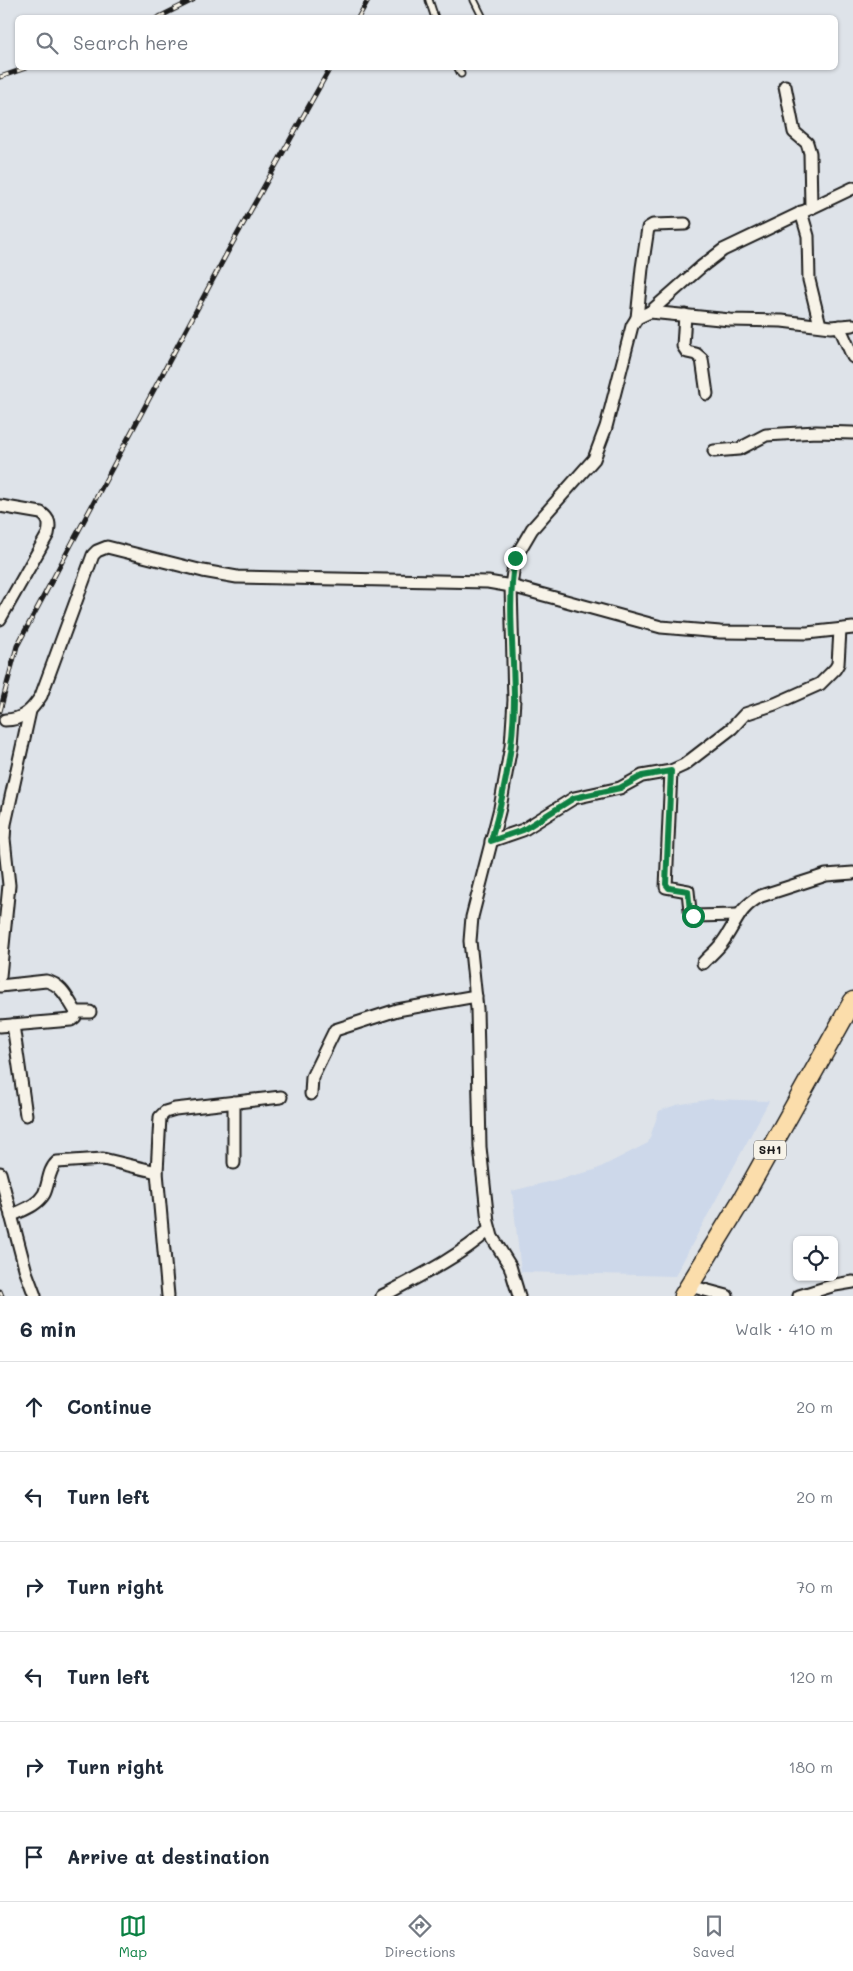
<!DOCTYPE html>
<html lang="en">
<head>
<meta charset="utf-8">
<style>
  :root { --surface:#fff; --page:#f6f6f7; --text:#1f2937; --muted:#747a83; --line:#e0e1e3; --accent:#0b8043 }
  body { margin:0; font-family:Mali,sans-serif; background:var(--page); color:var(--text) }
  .controls { position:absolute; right:15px; bottom:15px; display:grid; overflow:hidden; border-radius:8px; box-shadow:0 1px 4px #0004 }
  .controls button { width:45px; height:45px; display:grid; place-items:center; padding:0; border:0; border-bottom:1px solid var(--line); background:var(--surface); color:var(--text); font:25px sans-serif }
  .stop { position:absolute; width:15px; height:15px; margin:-11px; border:4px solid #0b8043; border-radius:50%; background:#fff }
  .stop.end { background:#0b8043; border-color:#fff; box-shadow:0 1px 5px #0008 }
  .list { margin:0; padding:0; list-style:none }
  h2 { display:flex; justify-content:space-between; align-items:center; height:65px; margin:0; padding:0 20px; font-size:21px }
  h2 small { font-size:16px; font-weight:400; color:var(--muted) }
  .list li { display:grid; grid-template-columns:32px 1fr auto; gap:15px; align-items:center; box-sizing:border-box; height:90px; padding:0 20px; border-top:1px solid var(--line) }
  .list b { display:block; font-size:19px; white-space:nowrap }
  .list em { font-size:16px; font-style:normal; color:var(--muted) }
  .icon { flex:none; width:28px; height:28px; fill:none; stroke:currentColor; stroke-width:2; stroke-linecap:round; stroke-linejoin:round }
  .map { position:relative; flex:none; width:853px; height:1296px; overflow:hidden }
  .search { position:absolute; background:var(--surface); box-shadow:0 1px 4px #0004; left:15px; right:15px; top:15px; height:55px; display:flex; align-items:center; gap:12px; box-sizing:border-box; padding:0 18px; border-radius:8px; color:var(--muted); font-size:19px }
  .sheet { height:605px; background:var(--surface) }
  nav { display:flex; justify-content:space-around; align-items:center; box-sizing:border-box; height:70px; border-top:1px solid var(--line); background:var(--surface); font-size:14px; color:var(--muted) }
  nav a { display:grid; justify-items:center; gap:2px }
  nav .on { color:var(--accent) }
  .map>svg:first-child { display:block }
  .built { fill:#cdd8ea }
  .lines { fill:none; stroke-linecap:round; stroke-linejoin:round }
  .service-casing { stroke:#1c1c1c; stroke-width:9 }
  .minor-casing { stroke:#1c1c1c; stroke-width:15 }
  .primary-casing { stroke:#1c1c1c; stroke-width:21 }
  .service { stroke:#f7f3e8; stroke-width:5.5 }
  .minor { stroke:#f7f3e8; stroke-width:11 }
  .primary { stroke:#fbddab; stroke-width:18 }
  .rail-casing { stroke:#1c1c1c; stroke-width:5 }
  .rail { stroke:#f7f3e8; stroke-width:3; stroke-dasharray:9; stroke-linecap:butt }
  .route { stroke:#0b8043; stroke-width:6 }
  .labels { text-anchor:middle; stroke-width:4; stroke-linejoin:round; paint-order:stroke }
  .shield { fill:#f7f3e8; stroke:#5e5c59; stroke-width:1 }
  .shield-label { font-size:12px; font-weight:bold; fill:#1c1c1c }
</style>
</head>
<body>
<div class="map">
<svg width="853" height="1296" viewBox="0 0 853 1296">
  <rect width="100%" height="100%" fill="#dee3e9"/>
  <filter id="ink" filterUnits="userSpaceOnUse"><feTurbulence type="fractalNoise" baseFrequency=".02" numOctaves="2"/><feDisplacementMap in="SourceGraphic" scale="10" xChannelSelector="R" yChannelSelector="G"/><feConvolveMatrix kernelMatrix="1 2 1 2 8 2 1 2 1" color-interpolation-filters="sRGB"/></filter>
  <g filter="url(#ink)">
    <!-- built -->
    <path class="built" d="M712,1099L769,1101L675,1276L521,1272L512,1191L595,1170L648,1143L659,1111L676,1105Z"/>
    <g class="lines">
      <defs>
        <g id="service">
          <path d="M429,0L435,18"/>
          <path d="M474,0L483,18"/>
          <path d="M458,68L461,74"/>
        </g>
        <g id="minor">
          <path d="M785,86L794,132L807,143L810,153L811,207"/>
          <path d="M801,212L808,236L809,280L820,325"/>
          <path d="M650,312L701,267L723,250L853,188"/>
          <path d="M685,315L683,346L687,352L696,354L702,359L707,394"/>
          <path d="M637,318L642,268L648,228L653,225L685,224"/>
          <path d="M839,326L853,357"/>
          <path d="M714,451L739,449L766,435L816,432L853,433"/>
          <path d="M0,506L41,513C50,519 50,525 48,534L0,619"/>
          <path d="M5,720C23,720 32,710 41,696L93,555L97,551L107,547L203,571L237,577L488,582L511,586L661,627L720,632L807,633L853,628"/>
          <path d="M671,771L666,887L688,891L690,911L693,916L738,915"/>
          <path d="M491,841L523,830L574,798L620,788L642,776L671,771L684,765L732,728L745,714L775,704L820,684L835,669L838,664L840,630"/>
          <path d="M703,963C709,956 716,951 722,943C737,923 737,909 761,896L826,875L853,873"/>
          <path d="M0,976L9,885L4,839L5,824L30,711"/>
          <path d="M0,986L46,981C62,984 68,1000 76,1012"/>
          <path d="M13,1025L26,1115"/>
          <path d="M0,1026L71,1020L75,1017L76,1012H90"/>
          <path d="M311,1094L312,1077L335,1030L397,1010L476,996"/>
          <path d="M234,1163V1102"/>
          <path d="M0,1173L26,1272L35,1296"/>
          <path d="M11,1216C22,1210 37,1206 44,1194C49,1184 48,1170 57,1162L103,1159L157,1172"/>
          <path d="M690,1286L727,1296"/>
          <path d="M168,1296L157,1172L160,1117L165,1112L175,1109L281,1097"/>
          <path d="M382,1296C420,1276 457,1258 489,1230"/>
          <path d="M519,1296L510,1266L492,1237L488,1222L480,1147L477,1009L470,941L472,917L500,808L511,746L514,700L511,586L515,558L532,529L594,459L606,427L632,326L637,318L650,312L730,320L782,321L831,327L853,325"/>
          <path d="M799,1296L835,1285L853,1282"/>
        </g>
        <path id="primary" d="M683,1296L743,1198L853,1001"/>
      </defs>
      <!-- service casing -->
      <use href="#service" class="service-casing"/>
      <!-- minor casing -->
      <use href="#minor" class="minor-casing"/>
      <!-- primary casing -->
      <use href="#primary" class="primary-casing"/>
      <!-- service -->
      <use href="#service" class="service"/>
      <!-- minor -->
      <use href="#minor" class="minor"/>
      <!-- primary -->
      <use href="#primary" class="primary"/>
      <defs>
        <g id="rail">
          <path d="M157,18L193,0"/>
          <path d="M358,18L368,0"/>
          <path d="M0,77L26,68"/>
          <path d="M0,711L17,646L227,253L330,68"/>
          <path d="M0,1291L2,1296"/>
        </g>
      </defs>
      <!-- rail casing -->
      <use href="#rail" class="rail-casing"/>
      <!-- rail -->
      <use href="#rail" class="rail"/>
    </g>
  </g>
  <g class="lines" filter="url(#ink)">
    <!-- route -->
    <path class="route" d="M515,558C507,604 514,652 514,699C514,747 504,795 491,841L523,830L574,798L620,788L642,776L671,771L666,884L669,888L688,891L690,911L693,916"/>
  </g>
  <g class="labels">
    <!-- shield labels -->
    <rect class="shield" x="754" y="1140.5" width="32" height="19" rx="4"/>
    <g class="shield-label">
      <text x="770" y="1154">SH1</text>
    </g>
  </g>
</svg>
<div class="controls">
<button><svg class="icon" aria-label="locate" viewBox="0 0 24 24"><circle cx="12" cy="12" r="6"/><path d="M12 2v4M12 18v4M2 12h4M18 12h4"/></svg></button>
</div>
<div class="stop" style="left:693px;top:916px"></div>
<div class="stop end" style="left:515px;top:558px"></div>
<div class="search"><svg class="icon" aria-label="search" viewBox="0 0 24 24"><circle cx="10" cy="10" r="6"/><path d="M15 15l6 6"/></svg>Search here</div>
</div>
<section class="sheet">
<h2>6 min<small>Walk · 410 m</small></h2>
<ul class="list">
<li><svg class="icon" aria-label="ahead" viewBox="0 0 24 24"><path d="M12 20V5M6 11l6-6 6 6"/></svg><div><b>Continue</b></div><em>20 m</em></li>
<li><svg class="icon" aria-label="left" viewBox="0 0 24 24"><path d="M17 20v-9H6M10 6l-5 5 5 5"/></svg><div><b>Turn left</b></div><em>20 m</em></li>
<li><svg class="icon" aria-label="right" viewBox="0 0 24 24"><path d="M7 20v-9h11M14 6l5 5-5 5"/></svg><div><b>Turn right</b></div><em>70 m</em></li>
<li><svg class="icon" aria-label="left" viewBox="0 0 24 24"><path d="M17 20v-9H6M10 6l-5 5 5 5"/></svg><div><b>Turn left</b></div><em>120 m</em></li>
<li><svg class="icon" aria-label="right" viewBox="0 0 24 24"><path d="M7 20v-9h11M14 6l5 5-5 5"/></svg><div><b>Turn right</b></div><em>180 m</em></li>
<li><svg class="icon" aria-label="arrive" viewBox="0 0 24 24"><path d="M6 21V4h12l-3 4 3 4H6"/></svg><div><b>Arrive at destination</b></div></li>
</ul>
</section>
<nav>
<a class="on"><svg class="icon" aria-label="map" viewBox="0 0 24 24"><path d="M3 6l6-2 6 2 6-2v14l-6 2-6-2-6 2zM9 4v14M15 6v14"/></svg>Map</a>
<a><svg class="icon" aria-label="directions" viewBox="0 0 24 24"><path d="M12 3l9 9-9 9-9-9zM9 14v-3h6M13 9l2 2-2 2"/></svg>Directions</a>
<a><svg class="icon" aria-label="saved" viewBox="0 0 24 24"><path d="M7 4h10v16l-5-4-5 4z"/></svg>Saved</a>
</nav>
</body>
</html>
